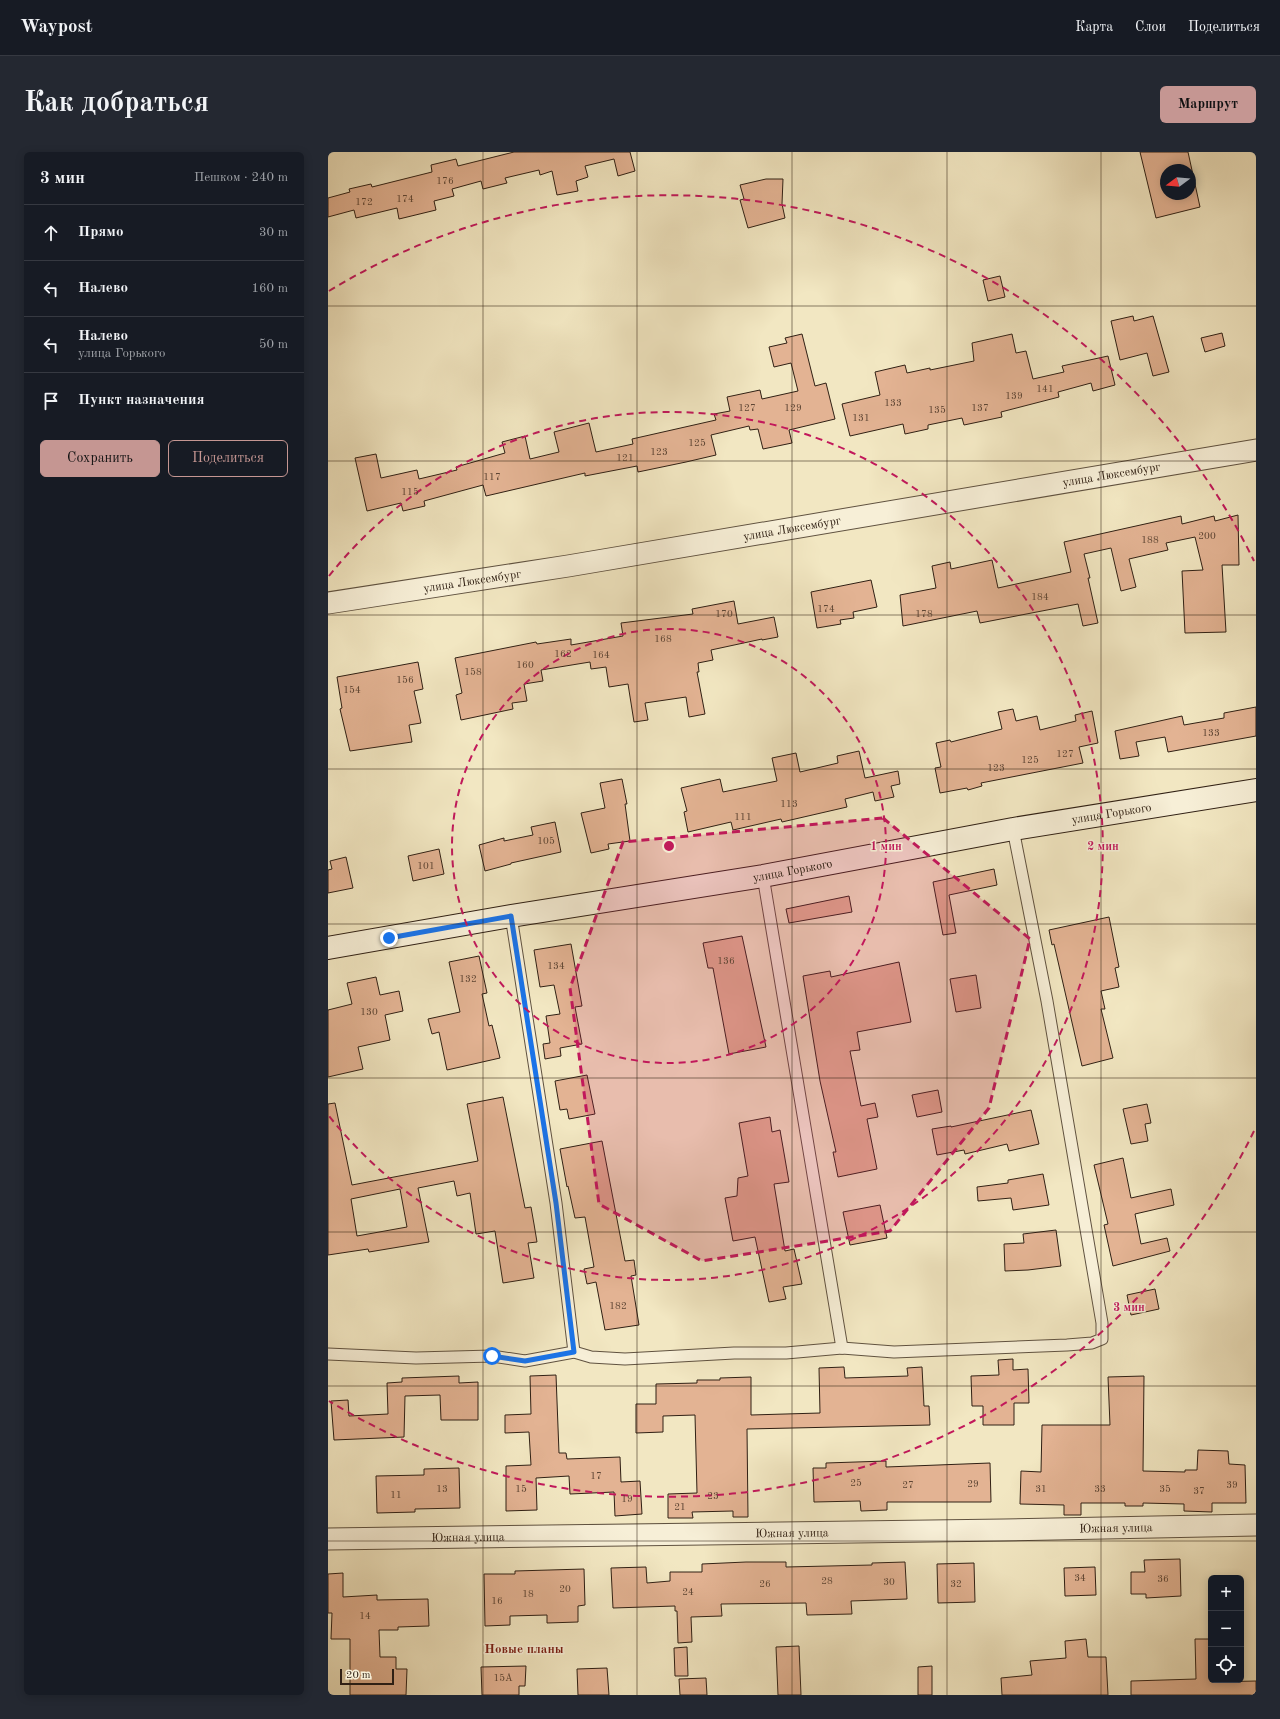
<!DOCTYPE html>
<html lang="ru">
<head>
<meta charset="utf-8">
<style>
  :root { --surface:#171b24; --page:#242831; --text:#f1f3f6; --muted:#9ea1a6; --line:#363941; --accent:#c59692 }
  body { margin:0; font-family:"Old Standard TT",serif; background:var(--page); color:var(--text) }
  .controls { position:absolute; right:12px; bottom:12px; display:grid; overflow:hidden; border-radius:6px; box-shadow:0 2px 10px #0003 }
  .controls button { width:36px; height:36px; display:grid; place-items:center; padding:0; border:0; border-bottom:1px solid var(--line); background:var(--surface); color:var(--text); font:20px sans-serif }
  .compass { position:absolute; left:832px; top:12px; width:36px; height:36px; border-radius:50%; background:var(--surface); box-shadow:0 2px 10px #0003; rotate:254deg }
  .scale { position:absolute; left:12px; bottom:10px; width:54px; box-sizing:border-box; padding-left:4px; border:2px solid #302014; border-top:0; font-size:11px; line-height:14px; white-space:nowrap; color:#302014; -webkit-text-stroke:3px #f7efd7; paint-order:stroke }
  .stop { position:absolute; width:12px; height:12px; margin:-9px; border:3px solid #1a73e8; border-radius:50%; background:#fff }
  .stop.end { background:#1a73e8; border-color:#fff; box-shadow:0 1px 4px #0008 }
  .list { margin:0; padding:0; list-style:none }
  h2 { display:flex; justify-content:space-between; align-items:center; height:52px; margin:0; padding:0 16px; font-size:17px }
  h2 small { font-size:13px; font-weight:400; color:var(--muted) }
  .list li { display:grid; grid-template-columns:26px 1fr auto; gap:12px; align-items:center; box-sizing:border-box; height:56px; padding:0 16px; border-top:1px solid var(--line) }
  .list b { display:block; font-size:15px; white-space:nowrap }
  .list p { margin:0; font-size:13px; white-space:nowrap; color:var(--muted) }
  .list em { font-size:13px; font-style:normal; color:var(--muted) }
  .actions { display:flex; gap:8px; padding:12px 16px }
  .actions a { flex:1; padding:9px 0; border:1px solid var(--accent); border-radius:6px; text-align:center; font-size:14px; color:var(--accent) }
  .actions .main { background:var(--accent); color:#111 }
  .icon { flex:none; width:22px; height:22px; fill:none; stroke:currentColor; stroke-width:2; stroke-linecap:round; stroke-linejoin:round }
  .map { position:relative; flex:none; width:928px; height:1543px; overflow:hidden; border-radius:6px }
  header { display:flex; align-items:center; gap:24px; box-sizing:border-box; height:56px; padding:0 20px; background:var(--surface); border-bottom:1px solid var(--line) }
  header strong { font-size:19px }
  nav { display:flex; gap:22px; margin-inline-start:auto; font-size:14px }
  .intro { display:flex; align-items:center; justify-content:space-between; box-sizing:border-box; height:96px; padding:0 24px }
  h1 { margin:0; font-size:28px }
  .button { padding:10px 18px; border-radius:6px; background:var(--accent); color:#111; font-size:14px; font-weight:700 }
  main { display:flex; gap:24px; padding:0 24px }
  aside { flex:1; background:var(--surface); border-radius:6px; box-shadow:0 2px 10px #0003 }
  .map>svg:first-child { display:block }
  .building { fill:#e3b393; stroke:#302014; fill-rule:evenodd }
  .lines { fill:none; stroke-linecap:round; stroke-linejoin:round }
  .lane-casing { stroke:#605240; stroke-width:13 }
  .street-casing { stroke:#605240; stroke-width:23 }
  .secondary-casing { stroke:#302014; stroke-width:24 }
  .lane { stroke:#f7efd7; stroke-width:11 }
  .street { stroke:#f7efd7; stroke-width:21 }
  .secondary { stroke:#f7efd7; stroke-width:22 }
  .route { stroke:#1a73e8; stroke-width:5 }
  .marked { fill:#c2185b; fill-opacity:0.2; stroke:#c2185b; stroke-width:3; stroke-dasharray:8 5; stroke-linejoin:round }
  .grid { fill:none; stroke:#302014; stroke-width:1; stroke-opacity:0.55 }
  .ring { fill:none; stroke:#c2185b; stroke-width:2; stroke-dasharray:7 5 }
  .labels { text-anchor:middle; stroke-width:3; stroke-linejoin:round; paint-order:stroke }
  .number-label { font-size:10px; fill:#5d4534 }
  .street-label { font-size:12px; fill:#302014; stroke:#f7efd7 }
  .neighbourhood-label { font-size:13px; font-weight:bold; fill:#7a1f14; stroke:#f7efd7 }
  .centre { fill:#c2185b; stroke:#f7efd7; stroke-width:2 }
  .ring-label { font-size:12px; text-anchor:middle; font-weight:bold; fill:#c2185b; stroke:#f7efd7; stroke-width:3; stroke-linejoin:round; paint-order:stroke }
</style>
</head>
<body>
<header>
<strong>Waypost</strong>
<nav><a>Карта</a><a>Слои</a><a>Поделиться</a></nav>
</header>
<div class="intro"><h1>Как добраться</h1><a class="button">Маршрут</a></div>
<main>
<aside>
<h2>3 мин<small>Пешком · 240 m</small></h2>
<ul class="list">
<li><svg class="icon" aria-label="ahead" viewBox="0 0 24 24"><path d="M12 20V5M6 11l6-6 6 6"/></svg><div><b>Прямо</b></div><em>30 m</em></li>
<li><svg class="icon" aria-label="left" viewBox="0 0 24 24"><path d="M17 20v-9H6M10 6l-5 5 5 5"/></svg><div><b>Налево</b></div><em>160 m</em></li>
<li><svg class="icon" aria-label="left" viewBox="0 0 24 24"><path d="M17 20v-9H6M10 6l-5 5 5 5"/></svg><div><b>Налево</b><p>улица Горького</p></div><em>50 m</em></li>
<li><svg class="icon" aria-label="arrive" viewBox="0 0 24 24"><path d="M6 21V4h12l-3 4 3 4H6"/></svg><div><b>Пункт назначения</b></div></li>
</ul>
<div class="actions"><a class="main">Сохранить</a><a>Поделиться</a></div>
</aside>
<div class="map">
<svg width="928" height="1543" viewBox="0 0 928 1543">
  <rect width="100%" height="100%" fill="#f2e7c2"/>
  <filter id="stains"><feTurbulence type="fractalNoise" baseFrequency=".005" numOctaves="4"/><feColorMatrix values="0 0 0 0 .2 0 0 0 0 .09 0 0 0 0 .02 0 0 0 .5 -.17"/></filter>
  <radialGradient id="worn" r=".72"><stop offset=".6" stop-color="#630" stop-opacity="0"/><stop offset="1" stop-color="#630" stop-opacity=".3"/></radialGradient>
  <!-- building -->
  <g class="building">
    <path d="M186,0H302L307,19L290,24L286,7L257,14L260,25L248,29L250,39L229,43L224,19L212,23L211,18L177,26L179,31L155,37L153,29L124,37L126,44L106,49L108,58L71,67L69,56L28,66L26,58L0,65V46L22,40L21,37L43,32L44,35L104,20L103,13L128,7L130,14Z"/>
    <path d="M812,0H860L872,55L828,66ZM838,18H862V42H838Z"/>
    <path d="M438,27H455L454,52L457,66L420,76L412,48L416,47L412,33Z"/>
    <path d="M672,124L677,145L660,149L655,128Z"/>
    <path d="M805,164L806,169L825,164L841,220L825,224L819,201L792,208L783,169Z"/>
    <path d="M894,181L897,194L877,200L873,186Z"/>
    <path d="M474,182L487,234L498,231L507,267L461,278L464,291L435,297L430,277L422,278L421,274L383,283L388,303L358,310L310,320L309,314L257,324V321L158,344L155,333L96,349L97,354L75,359L73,351L39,359L27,306L48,302L53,326L89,318L91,327L129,318L128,315L177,301L174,290L197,284L202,307L231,300L226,280L261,271L268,300L305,292L304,287L388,268L386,262L402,259L399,245L432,238L434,247L470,239L463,211L446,215L441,195L459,191L457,186Z"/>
    <path d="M684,182L688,201L698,199L705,227L736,220L734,214L780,204L787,233L765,239L763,231L730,240L731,245L673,260L674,265L636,273L634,266L600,273V277L577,282L575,272L522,284L514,252L552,243L547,220L577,213L579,221L602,216V218L646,209L644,191Z"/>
    <path d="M910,363L911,413H894L898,480L857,481L854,419L875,418L867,385L838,391L840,398L801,407L808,435L793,439L783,396L756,402L762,426H760L770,471L755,474L750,452L652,471L649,459L575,474L572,443L608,436L604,414L622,410L623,417L664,408L670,436L743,420L736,390L853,364L854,372L886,364L887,369Z"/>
    <path d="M543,428L549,455L525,460L526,466L512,468L513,472L489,476L483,440Z"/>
    <path d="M406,449L410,472L446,465L450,485L434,488V487L383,498L385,508L370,511L371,520H369L377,562L361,565L358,545L317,551L320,568L306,570L300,532L281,535L278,515L263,517L262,510L213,518L215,529L196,532L199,549L184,551L185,557L133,568L128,543L134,541L127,506L208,490L209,492L243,487V493L295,484L293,471L365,462L364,457Z"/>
    <path d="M90,510L95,537L86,539L93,571L81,573L84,590L22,599L12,557L14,556L9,525Z"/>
    <path d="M928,555V584L840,600L837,585L808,590L811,604L792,607L787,579L854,564L856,573L896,566V561Z"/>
    <path d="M685,557L688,569L709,564L712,578L748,569L747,563L764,559L770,591L751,595L755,611L653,631L654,634L640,638L639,636L612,641L607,616L613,615L608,591L622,588L623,590L674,577L670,560Z"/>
    <path d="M531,599L537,626L570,619L572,632L563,634L566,645L547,649L545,640L517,647L519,655L454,670L453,667L405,678L403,670L360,680L356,660L359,659L353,636L392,627L395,640L449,629L444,606L468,601L472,620L510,611L509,604Z"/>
    <path d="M294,627L299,652H297L302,689L280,692L281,697L263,701L253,661L277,656L272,631Z"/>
    <path d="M227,670L233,700L183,711V712L157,719L151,693L176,686V689L205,683L203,675Z"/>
    <path d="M111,697L116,722L85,729L80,704Z"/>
    <path d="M18,705L25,736L0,741V718L4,717L2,709Z"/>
    <path d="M666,717L669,733L621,743L628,781L615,783L605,730Z"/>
    <path d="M521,744L524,760L461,771L458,757Z"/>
    <path d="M781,765L791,815L787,816L791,835L773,839L777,857H773L785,906L754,914L726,792L724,793L721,778Z"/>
    <path d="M414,784L438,895L401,902L385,816H380L375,791Z"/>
    <path d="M243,792L254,854L247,855L254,892L232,896L233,904L217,907L215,892L222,891L218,864L232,862L226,833L212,835L206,798Z"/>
    <path d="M151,804L159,841L154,842L161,874L164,873L172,906L119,918L111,880L104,882L100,867L132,860L121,810Z"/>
    <path d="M571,810L583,870L529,880L532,898L522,899L533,954L547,951L550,965L539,967L549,1017L510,1025L505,1000H508L492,929L475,824L502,819L503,825Z"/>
    <path d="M648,823L653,856L628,860L622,827Z"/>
    <path d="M48,825L52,843L71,839L75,859L57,863L62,888L30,895L35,917L0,925V858L24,852L19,831Z"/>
    <path d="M259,923L267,962L241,967L239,957L232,958L227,929Z"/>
    <path d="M610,938L614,960L589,965L584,943Z"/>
    <path d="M175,945L197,1056L203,1055L206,1072L209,1090L200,1091L206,1126L175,1131L167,1079L148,1082L142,1041L129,1044L126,1029L90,1036L101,1090L41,1100L40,1097L0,1103V952L7,951L24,1033L150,1009L139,952ZM72,1037L79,1075L29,1084L23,1047Z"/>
    <path d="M819,952L823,971L817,972L820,989L803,992L795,957Z"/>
    <path d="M703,958L711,992L681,999L679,992L637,1002L636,998L609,1003L604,977L623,974V975Z"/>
    <path d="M442,965L444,980L452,978L461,1030L446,1032L457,1099L466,1097L474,1132L455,1135L458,1147L441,1150L427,1085L405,1089L397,1046L409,1044L410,1026L420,1024L411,971Z"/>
    <path d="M274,989L297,1109L306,1108L308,1123L303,1124L311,1173L277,1178L268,1130L259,1132L256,1117L266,1115L257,1065L247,1066L240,1034L239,1035L232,997Z"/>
    <path d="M795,1006L803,1046L843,1037L846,1053L807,1062L813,1092L839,1086L842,1099L785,1114L776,1073L780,1072L766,1013Z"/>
    <path d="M715,1022L721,1053L685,1058L683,1046L650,1049L649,1035L680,1031V1028Z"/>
    <path d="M552,1053L559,1086L522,1093L515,1060Z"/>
    <path d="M728,1078L733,1114L700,1118L677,1119L676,1092L696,1091L695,1082Z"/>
    <path d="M827,1137L831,1157L803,1163L799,1143Z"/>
    <path d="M685,1207V1218L700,1217L701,1251H686V1273H655V1254H644L643,1224L671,1223L670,1208Z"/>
    <path d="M516,1215L517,1226L580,1224L579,1216L594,1215L596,1254H601L602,1273L419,1277L420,1365H405V1359L364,1360L365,1366H340V1342L369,1341L367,1263L335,1264V1280L308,1281V1252H328V1232L369,1231V1228H392V1226L423,1225V1263L492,1261L491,1216Z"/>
    <path d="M228,1223L231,1301H238L239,1307L292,1305L293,1330L312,1329L314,1362L287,1364L286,1340L242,1342L241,1324L208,1326L209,1358L178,1359V1314L203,1313L201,1280L177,1281V1263L203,1262L202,1224Z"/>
    <path d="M131,1224V1231L150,1230V1268H113L112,1243L77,1244L76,1285L6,1288L3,1249L20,1248L21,1264L60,1262L59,1231L74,1230V1226Z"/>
    <path d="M816,1224L815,1319L857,1320V1318H869L870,1298L900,1299L901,1312L917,1313L918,1351H884V1360L856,1359V1352L815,1351V1354H797V1351H753V1363H736V1353L692,1352L693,1319L713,1320L714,1273H782L780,1225Z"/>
    <path d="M558,1309V1315L662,1311L663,1350H559V1358L533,1359L532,1349L486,1350L485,1316H498V1311Z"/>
    <path d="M131,1316L132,1356L87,1357V1360L49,1361L48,1324L96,1323V1317Z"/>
    <path d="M852,1407L853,1444L818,1446V1442H803V1420H817L816,1408Z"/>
    <path d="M418,1410H458V1415L544,1413V1411L577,1410L579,1447L523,1449L524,1462L479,1463L478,1451L393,1452L394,1464L363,1465L364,1490L350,1491L349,1459H347V1454L285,1456L283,1416L318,1415L319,1431L342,1429V1420H374V1412Z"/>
    <path d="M646,1411L647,1450L610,1451L609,1412Z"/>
    <path d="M767,1415L768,1443L737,1444L736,1416Z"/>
    <path d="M256,1417L257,1453L250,1454V1470L219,1471V1463L182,1464V1473L157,1474L156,1422H187V1419Z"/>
    <path d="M15,1421V1445L49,1443V1448L100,1447L101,1474L70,1475V1478H51L52,1505H68V1517H79L78,1543H22V1487H3L4,1461H0V1422Z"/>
    <path d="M758,1487L760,1505H778L780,1543H674L673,1526L704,1523L702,1509L738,1506L737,1489Z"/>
    <path d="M867,1487H883L884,1530L928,1529V1543H803V1529L868,1527Z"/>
    <path d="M471,1494L473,1543H450L448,1495Z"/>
    <path d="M359,1495L360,1524H347L346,1496Z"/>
    <path d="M198,1514L197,1534H191V1543H154L153,1515Z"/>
    <path d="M604,1514V1543H590V1515Z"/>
    <path d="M279,1516L281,1543H250L249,1517Z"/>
    <path d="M378,1526L379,1543H352L351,1527Z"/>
  </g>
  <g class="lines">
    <defs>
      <g id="lane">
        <path d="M435,724L514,1196"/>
        <path d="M183,764L228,1051L246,1200"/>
        <path d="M0,1202L88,1206L164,1204L197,1209L246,1200L263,1205L297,1207L406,1201H458L514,1196L566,1200L739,1193L764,1191L774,1187V1171L719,849L685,677"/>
      </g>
      <g id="street">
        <path id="s1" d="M0,451L240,414L928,298"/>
        <path id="s2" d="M0,1387L676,1378L928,1373"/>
      </g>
      <g id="secondary">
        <path id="s3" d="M0,796L183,764L435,724L685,677L928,638"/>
      </g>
    </defs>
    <!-- lane casing -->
    <use href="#lane" class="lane-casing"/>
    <!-- street casing -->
    <use href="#street" class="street-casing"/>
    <!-- secondary casing -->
    <use href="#secondary" class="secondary-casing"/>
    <!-- lane -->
    <use href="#lane" class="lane"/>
    <!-- street -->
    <use href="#street" class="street"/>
    <!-- secondary -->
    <use href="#secondary" class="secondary"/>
  </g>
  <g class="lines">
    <!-- route -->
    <path class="route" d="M61,786L183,764L228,1051L246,1200L197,1209L164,1204"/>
  </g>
  <!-- marked area -->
  <path class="marked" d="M555,666L702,787L661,956L562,1079L374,1109L271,1052L242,836L295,690Z"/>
  <!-- grid -->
  <path class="grid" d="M155,0V1543M309,0V1543M464,0V1543M619,0V1543M773,0V1543M0,154H928M0,309H928M0,463H928M0,617H928M0,772H928M0,926H928M0,1080H928M0,1234H928M0,1389H928"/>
  <!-- distance rings -->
  <g class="ring">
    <circle cx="341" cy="694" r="217"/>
    <path d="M1 424A434 434 0 1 1 1 964"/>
    <path d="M926 979A651 651 0 0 1 1 1249M1 139A651 651 0 0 1 926 409"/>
  </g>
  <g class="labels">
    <!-- number labels -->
    <g class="number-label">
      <text x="117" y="32">176</text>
      <text x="77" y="50">174</text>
      <text x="36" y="53">172</text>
      <text x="717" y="240">141</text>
      <text x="686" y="247">139</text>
      <text x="565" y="254">133</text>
      <text x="419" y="259">127</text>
      <text x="465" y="259">129</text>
      <text x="652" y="259">137</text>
      <text x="609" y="261">135</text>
      <text x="533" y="269">131</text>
      <text x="369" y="294">125</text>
      <text x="331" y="303">123</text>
      <text x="297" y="309">121</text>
      <text x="164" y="328">117</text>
      <text x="82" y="343">115</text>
      <text x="879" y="387">200</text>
      <text x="822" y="391">188</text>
      <text x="712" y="448">184</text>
      <text x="498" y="460">174</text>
      <text x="396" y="465">170</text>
      <text x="596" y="465">178</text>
      <text x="335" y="490">168</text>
      <text x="235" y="505">162</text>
      <text x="273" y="506">164</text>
      <text x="197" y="516">160</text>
      <text x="145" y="523">158</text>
      <text x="77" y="531">156</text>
      <text x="24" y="541">154</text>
      <text x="883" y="584">133</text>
      <text x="737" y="605">127</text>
      <text x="702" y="611">125</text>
      <text x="668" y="619">123</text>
      <text x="461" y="655">113</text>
      <text x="415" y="668">111</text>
      <text x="218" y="692">105</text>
      <text x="98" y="717">101</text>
      <text x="398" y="812">136</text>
      <text x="228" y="817">134</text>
      <text x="140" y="830">132</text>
      <text x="41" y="863">130</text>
      <text x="290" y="1157">182</text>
      <text x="268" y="1327">17</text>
      <text x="528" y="1334">25</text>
      <text x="645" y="1335">29</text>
      <text x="580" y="1336">27</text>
      <text x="904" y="1336">39</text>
      <text x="114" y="1340">13</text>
      <text x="193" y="1340">15</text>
      <text x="713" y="1340">31</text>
      <text x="772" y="1340">33</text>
      <text x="837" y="1340">35</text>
      <text x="871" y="1342">37</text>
      <text x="68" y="1346">11</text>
      <text x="385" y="1347">23</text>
      <text x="299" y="1350">19</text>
      <text x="352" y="1358">21</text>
      <text x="752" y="1429">34</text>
      <text x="835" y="1430">36</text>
      <text x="499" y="1432">28</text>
      <text x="561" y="1433">30</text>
      <text x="437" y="1435">26</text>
      <text x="628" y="1435">32</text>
      <text x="237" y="1440">20</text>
      <text x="360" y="1443">24</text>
      <text x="200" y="1445">18</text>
      <text x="169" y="1452">16</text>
      <text x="37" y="1467">14</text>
      <text x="175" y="1529">15А</text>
    </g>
    <!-- street labels -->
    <g class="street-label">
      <text dy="4" stroke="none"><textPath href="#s1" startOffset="794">улица Люксембург</textPath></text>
      <text dy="4" stroke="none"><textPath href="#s1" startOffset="470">улица Люксембург</textPath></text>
      <text dy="4" stroke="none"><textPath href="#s1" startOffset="146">улица Люксембург</textPath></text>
      <text dy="4" stroke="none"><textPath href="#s3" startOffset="795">улица Горького</textPath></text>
      <text dy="4" stroke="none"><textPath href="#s3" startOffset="471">улица Горького</textPath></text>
      <text dy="4" stroke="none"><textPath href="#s2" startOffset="788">Южная улица</textPath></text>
      <text dy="4" stroke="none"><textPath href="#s2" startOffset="464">Южная улица</textPath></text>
      <text dy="4" stroke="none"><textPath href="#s2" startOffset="140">Южная улица</textPath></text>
    </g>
    <!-- neighbourhood labels -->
    <g class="neighbourhood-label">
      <text x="196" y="1501">Новые планы</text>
    </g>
  </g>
  <circle cx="341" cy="694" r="6" class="centre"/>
  <g class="ring-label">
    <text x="558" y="698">1 мин</text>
    <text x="775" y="698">2 мин</text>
    <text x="801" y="1159">3 мин</text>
  </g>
  <rect width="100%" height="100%" filter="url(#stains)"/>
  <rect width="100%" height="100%" fill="url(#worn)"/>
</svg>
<div class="controls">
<button>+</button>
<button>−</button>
<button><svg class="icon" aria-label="locate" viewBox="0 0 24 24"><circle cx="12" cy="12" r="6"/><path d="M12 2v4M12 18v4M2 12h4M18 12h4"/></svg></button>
</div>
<svg class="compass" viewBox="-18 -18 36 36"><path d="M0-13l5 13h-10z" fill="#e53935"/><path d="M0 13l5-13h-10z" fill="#9ea1a6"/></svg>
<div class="scale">20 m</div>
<div class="stop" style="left:164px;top:1204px"></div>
<div class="stop end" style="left:61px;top:786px"></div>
</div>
</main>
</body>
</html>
